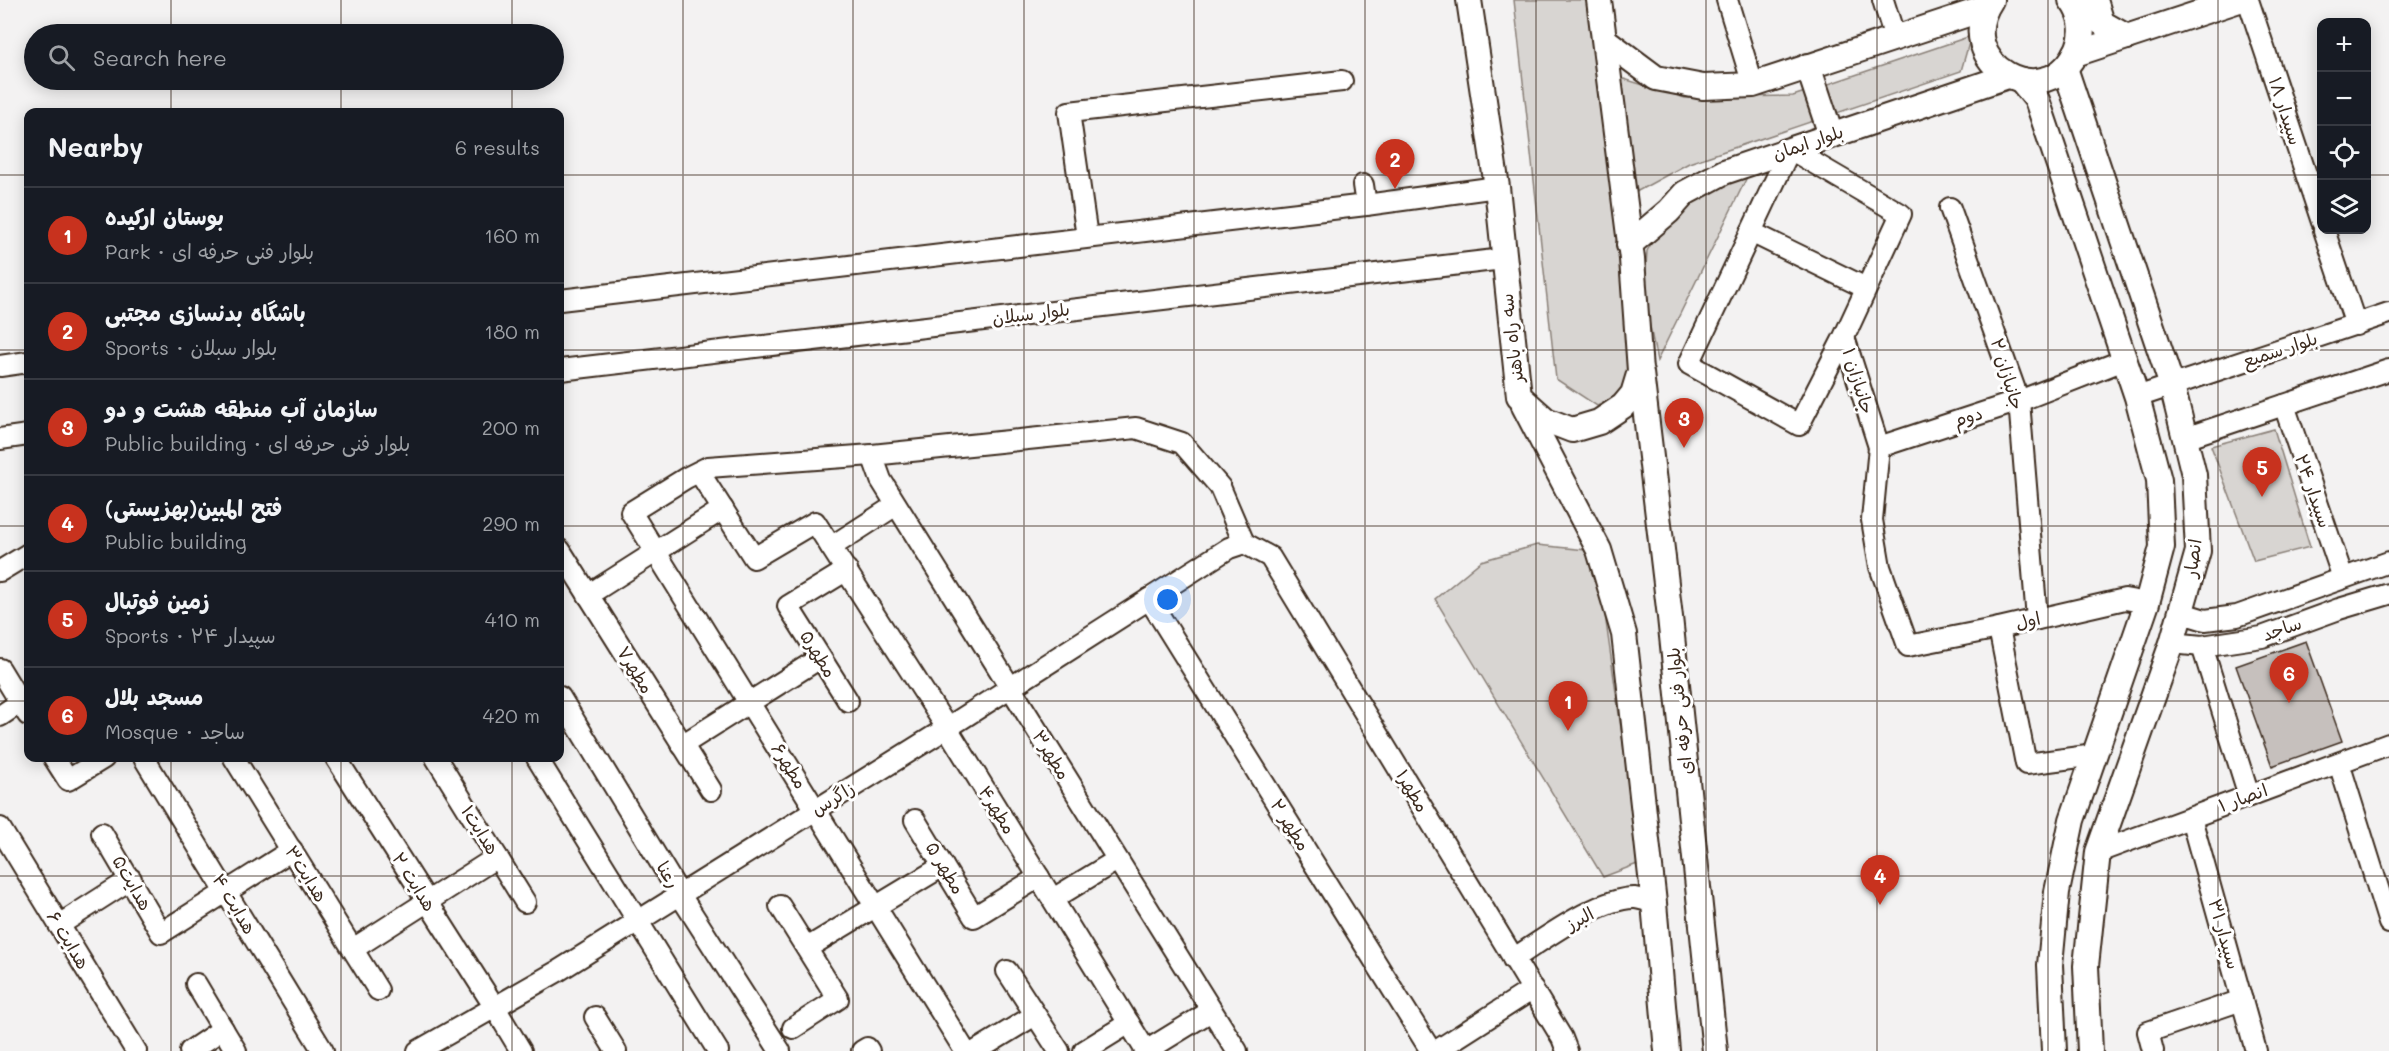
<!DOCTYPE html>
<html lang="en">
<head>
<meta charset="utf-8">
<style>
  :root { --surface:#171b24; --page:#242831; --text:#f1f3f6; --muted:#9ea1a6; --line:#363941; --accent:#c8321e }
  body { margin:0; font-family:Mali,"Playpen Sans Arabic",sans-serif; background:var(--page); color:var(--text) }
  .controls { position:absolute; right:18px; top:18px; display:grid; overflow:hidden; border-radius:12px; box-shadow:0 3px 15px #0003 }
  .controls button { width:54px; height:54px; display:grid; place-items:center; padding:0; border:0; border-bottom:2px solid var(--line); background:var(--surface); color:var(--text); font:30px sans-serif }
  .you { position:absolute; left:1168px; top:600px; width:21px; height:21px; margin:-15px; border:4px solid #fff; border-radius:50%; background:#1a73e8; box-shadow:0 0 0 9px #1a73e833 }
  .badge { display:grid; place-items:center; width:39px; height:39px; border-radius:50%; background:var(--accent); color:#fff; font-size:20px; font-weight:700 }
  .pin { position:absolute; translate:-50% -50px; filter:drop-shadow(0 2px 3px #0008) }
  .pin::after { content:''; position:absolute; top:32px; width:21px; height:18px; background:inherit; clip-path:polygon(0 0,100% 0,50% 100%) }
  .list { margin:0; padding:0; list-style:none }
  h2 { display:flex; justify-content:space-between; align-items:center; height:78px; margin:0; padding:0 24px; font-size:26px }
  h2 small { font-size:20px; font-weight:400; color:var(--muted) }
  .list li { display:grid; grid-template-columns:39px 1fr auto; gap:18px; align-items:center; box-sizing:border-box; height:96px; padding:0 24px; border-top:2px solid var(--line) }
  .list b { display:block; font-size:22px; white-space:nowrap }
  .list p { margin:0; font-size:20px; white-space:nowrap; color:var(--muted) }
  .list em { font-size:20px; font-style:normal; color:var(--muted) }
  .icon { flex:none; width:33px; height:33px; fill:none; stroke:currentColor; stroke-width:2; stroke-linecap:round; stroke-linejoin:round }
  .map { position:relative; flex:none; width:2389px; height:1051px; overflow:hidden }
  .search { position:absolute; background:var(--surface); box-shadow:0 3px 15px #0003; left:24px; top:24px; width:540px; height:66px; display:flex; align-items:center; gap:15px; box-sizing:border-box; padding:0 21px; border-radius:33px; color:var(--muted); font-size:22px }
  .panel { position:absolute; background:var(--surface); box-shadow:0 3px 15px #0003; left:24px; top:108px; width:540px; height:654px; border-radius:12px }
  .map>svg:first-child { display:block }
  .green { fill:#d8d5d2; stroke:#8a8078; stroke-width:1.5 }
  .building { fill:#c6c0bd; stroke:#3b2a1e; stroke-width:1.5 }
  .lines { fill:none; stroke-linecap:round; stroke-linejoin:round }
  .minor-casing { stroke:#3b2a1e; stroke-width:24 }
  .major-casing { stroke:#3b2a1e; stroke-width:28 }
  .minor { stroke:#fff; stroke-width:20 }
  .major { stroke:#fff; stroke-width:24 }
  .grid { fill:none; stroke:#3b2a1e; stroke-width:1.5; stroke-opacity:0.55 }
  .labels { text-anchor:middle; stroke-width:6; stroke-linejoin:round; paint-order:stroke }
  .street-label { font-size:18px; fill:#3b2a1e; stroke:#fff }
</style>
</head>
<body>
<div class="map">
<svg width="2389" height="1051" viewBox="0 0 2389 1051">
  <rect width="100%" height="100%" fill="#f3f2f2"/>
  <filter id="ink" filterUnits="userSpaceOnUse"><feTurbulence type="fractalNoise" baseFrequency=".0167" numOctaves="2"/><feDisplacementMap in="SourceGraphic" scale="12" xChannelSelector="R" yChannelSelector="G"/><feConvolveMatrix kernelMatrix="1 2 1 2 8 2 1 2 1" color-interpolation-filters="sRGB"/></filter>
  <g filter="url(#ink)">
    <!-- green -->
    <g class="green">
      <path d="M1514,0H1589L1627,293L1632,371L1620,396L1597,406L1556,379Z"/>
      <path d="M1971,36L1961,71L1689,163L1636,192L1621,78L1685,98L1793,96Z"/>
      <path d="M1749,173L1657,361L1644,297L1647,251L1663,223L1688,199Z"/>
      <path d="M2274,429L2310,547L2254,561L2211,446Z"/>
      <path d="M1537,545L1596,551L1640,863L1603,877L1435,599L1481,561Z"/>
    </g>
    <!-- building -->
    <path class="building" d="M2306,641L2342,741L2272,766L2236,666Z"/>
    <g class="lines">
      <defs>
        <g id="minor">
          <path d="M1727,0L1753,85"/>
          <path d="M1883,0L1895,38"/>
          <path d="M2248,0L2322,222"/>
          <path d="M1363,185L1366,205"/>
          <path d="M1950,208L2019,401L2037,619"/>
          <path d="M2324,230L2356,325"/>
          <path d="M1751,232L1866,288"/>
          <path d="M1087,237L1069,112L1342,81"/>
          <path d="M560,300L1366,205L1497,187"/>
          <path d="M1844,337L1799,425L1689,364L1790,149L1901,214L1844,337L1879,447L1872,520L1880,567L1908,646L1999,628L2125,599L2147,603"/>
          <path d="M0,366L28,362"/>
          <path d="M560,370L1503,259"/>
          <path d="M2137,397L2389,313"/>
          <path d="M2284,405L2343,578"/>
          <path d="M2185,438L2389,370"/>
          <path d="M0,439L28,435"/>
          <path d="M1879,447L2019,401L2124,360"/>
          <path d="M872,455L881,480L1237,1051"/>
          <path d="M699,472L754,558L815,522L947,728L1146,1051"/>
          <path d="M1244,543L1270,557L1562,1038L1567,1051"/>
          <path d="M831,547L896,505"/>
          <path d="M560,550L711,790"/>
          <path d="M847,570L788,606L848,701"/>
          <path d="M0,571L28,554"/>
          <path d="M588,595L723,509"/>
          <path d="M1149,599L1431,1051"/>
          <path d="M2182,613L2205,620L2237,616L2389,562"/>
          <path d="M1999,628L2026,764L2095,755"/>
          <path d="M2172,643L2202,646L2262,637L2339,609L2389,594"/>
          <path d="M2202,646L2249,796"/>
          <path d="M0,669L28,715"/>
          <path d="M560,697L680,895L780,1051"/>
          <path d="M0,716L21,702"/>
          <path d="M682,745L820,658"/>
          <path d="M54,758L68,780L104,758"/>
          <path d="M144,758L323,1051"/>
          <path d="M234,758L378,990"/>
          <path d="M336,758L494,1006L521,1051"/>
          <path d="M436,758L525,902"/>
          <path d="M537,758L718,1051"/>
          <path d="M2339,763L2389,923"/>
          <path d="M2191,818L2256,1051"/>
          <path d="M915,820L974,917L1039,877"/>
          <path d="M0,828L136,1051"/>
          <path d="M102,833L161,933L292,850"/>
          <path d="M2098,852L2389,744"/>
          <path d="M1053,899L1117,860"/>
          <path d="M780,906L838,999L793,1028"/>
          <path d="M59,925L131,879"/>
          <path d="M807,948L943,866"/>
          <path d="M353,949L497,857"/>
          <path d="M1513,959C1543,940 1600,897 1635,898C1641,899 1648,901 1654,903"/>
          <path d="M1007,971L1059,1051"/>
          <path d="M196,984L236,1051"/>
          <path d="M595,1017L616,1051"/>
          <path d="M190,1051L223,1029"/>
          <path d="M418,1051L558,971L947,728L1229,548L1244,543"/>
          <path d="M862,1051L867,1048L869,1051"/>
          <path d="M965,1051L631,512L686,478L708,467L872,455L1136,428L1182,443L1220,487L1244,543"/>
          <path d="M976,1051L1035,1015"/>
          <path d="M1084,1051L1129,1023"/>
          <path d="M1146,1051L1211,1011"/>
          <path d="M1436,1051L1533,989"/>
          <path d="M2153,1051L2148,1032L2242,1000"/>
        </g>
        <g id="major">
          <path d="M1469,0L1497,187L1519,396L1546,420L1572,430L1599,422L1623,406L1633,394L1640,371L1632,259L1599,0"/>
          <path d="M1991,0C1949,63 2047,119 2078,48C2085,32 2082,14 2071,0"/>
          <path d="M2095,0L2102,23L2127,37"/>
          <path d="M1605,40L1656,78L1703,87L1753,85L1986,8"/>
          <path d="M2075,54L2239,0"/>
          <path d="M1808,66L1831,135"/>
          <path d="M2065,68L2172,386L2194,475L2198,551L2172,643L2098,852L2086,966L2090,1051"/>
          <path d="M2021,80L2037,100L2137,397L2159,480L2162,547L2147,603L2072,820L2057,892L2050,965L2054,1051"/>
          <path d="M1629,245L1669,211L1685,193L1724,172L2008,76"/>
          <path d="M1641,373L1670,617L1715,1051"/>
          <path d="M1524,406L1599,550L1624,634L1654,903L1667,1051"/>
        </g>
      </defs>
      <!-- minor casing -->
      <use href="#minor" class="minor-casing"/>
      <!-- major casing -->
      <use href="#major" class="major-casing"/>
      <!-- minor -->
      <use href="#minor" class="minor"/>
      <!-- major -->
      <use href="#major" class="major"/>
    </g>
  </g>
  <!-- grid -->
  <path class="grid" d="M171,0V34M341,0V34M512,0V34M683,0V1051M853,0V1051M1024,0V1051M1194,0V1051M1365,0V1051M1536,0V1051M1706,0V1051M1877,0V1051M2048,0V1051M2218,0V1051M171,80V112M341,80V112M512,80V112M0,175H28M560,175H2322M2366,175H2389M0,350H28M560,350H2389M0,526H28M560,526H2389M0,701H28M560,701H2389M171,758V1051M341,758V1051M512,758V1051M0,876H2389"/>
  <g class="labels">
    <!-- street labels -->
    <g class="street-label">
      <text transform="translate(2285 111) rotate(72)" y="6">سپیدار ۱۸</text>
      <text transform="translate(1808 143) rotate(-19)" y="6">بلوار ایمان</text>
      <text transform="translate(1031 314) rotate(-7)" y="6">بلوار سبلان</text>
      <text transform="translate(1512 338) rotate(-97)" y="6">سه راه باهنر</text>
      <text transform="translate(2280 350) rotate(-18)" y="6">بلوار سمیع</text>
      <text transform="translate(2007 374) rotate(73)" y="6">جانبازان ۲</text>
      <text transform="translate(1858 381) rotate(73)" y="6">جانبازان ۱</text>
      <text transform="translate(1968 417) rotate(-18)" y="6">دوم</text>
      <text transform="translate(2313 491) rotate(71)" y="6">سپیدار ۲۴</text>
      <text transform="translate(2193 558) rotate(-82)" y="6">انصار</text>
      <text transform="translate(2028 621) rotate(-13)" y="6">اول</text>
      <text transform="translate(2282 629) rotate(-19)" y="6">ساجد</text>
      <text transform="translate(818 654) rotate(58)" y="6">مطهر۵</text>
      <text transform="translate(635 670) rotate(58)" y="6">مطهر۷</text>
      <text transform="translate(1680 711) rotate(-96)" y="6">بلوار فنی حرفه ای</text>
      <text transform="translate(1051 755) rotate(58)" y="6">مطهر۳</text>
      <text transform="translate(789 766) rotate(58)" y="6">مطهر۶</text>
      <text transform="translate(1412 791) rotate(59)" y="6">مطهر۱</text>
      <text transform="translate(2243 798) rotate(-20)" y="6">انصار ۱</text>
      <text transform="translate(833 799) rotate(-32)" y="6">زاگرس</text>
      <text transform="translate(997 810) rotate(58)" y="6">مطهر۴</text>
      <text transform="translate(1290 825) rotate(58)" y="6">مطهر ۲</text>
      <text transform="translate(480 830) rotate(58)" y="6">هدایت۱</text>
      <text transform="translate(945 868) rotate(59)" y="6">مطهر ۵</text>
      <text transform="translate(306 874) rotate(58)" y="6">هدایت۳</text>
      <text transform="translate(668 875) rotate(59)" y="6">رعنا</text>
      <text transform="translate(414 882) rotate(58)" y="6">هدایت ۲</text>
      <text transform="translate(132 883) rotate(60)" y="6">هدایت۵</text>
      <text transform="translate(234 904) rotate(59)" y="6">هدایت ۴</text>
      <text transform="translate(1580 919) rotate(-28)" y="6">البرز</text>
      <text transform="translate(2224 934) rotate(74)" y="6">سپیدار ۳۱</text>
      <text transform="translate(68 940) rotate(59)" y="6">هدایت ۶</text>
    </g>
  </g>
</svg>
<div class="controls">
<button>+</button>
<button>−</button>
<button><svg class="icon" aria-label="locate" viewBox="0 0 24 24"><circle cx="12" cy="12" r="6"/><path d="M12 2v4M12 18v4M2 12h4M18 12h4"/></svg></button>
<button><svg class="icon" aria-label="layers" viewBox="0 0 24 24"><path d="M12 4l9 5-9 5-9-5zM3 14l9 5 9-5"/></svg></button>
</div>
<div class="you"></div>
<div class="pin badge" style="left:1568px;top:731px">1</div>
<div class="pin badge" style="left:1395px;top:189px">2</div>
<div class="pin badge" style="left:1684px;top:448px">3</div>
<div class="pin badge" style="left:1880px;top:905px">4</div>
<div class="pin badge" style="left:2262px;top:497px">5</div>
<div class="pin badge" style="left:2289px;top:703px">6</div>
<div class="search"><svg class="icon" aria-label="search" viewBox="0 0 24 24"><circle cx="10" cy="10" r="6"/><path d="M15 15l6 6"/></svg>Search here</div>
<section class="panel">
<h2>Nearby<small>6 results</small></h2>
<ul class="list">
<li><span class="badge">1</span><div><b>بوستان ارکیده</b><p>Park · بلوار فنی حرفه ای</p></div><em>160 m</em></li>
<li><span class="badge">2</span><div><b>باشگاه بدنسازی مجتبی</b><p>Sports · بلوار سبلان</p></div><em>180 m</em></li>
<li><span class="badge">3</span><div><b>سازمان آب منطقه هشت و دو</b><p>Public building · بلوار فنی حرفه ای</p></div><em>200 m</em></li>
<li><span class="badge">4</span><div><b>فتح المبین(بهزیستی)</b><p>Public building</p></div><em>290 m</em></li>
<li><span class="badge">5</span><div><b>زمین فوتبال</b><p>Sports · سپیدار ۲۴</p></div><em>410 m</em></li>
<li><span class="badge">6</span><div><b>مسجد بلال</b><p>Mosque · ساجد</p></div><em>420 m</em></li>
</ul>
</section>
</div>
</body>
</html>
